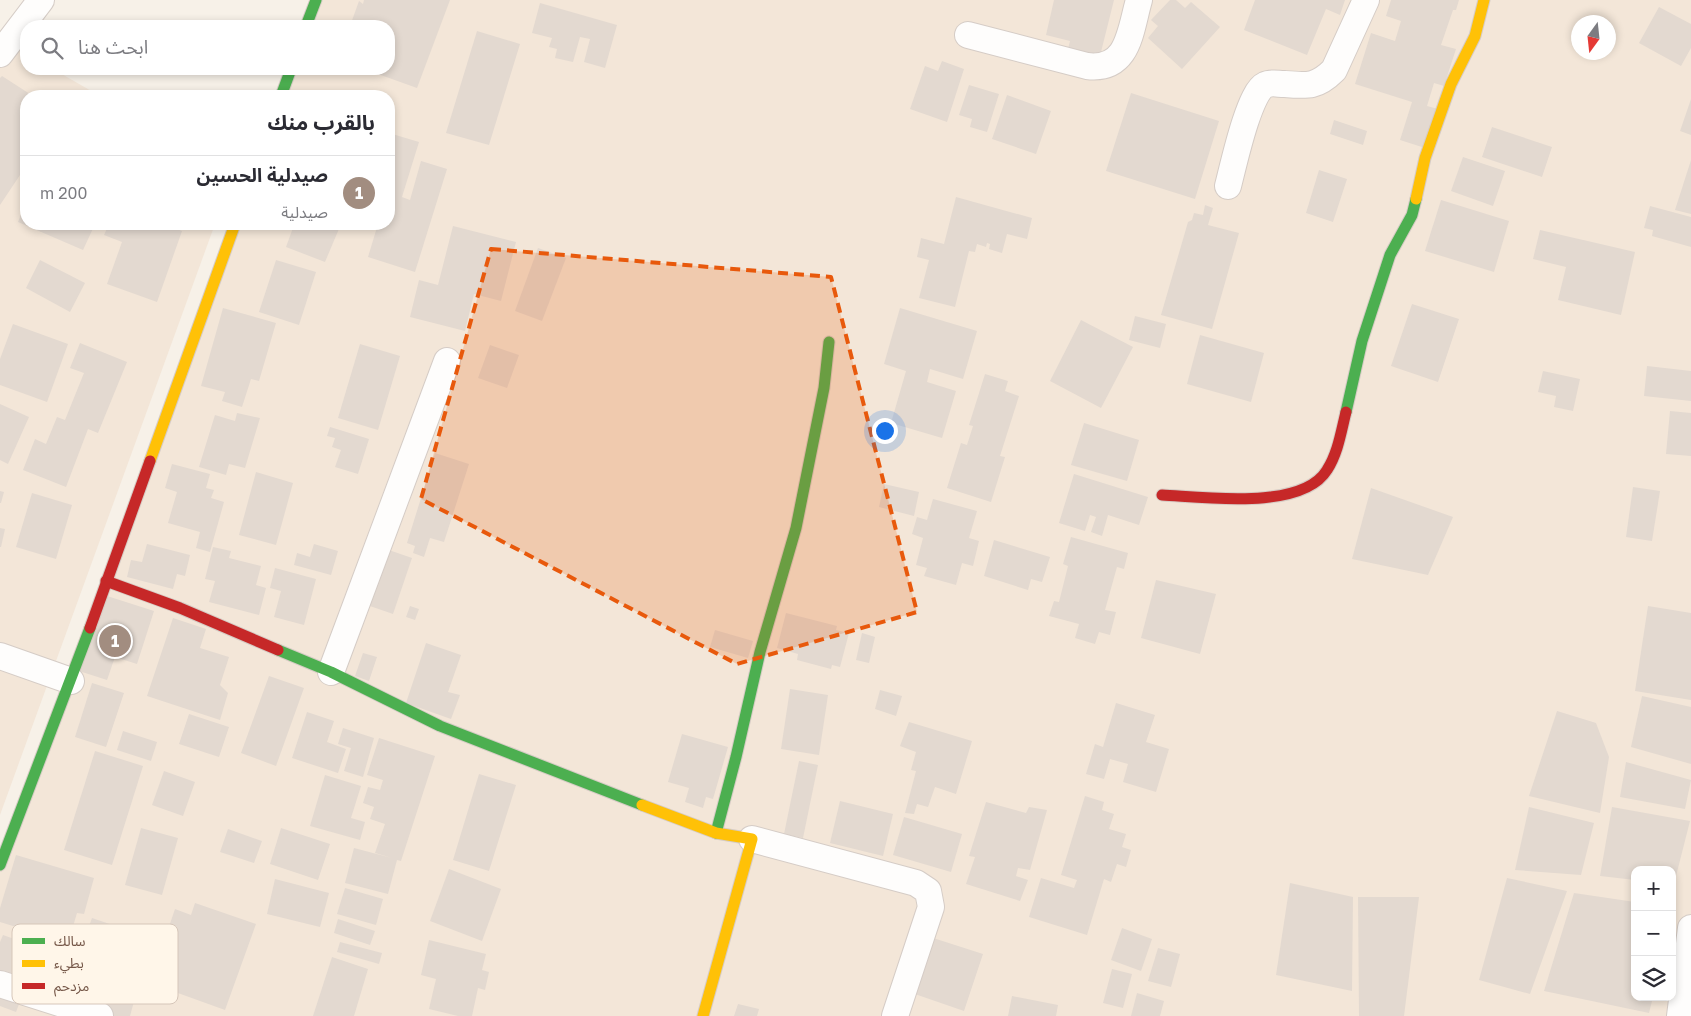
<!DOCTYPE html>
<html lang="ar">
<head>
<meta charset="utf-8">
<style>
  :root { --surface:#fff; --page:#f7f7f7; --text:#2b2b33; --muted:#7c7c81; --line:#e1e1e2; --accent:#a28d80 }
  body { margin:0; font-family:"Golos Text","Noto Sans Arabic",sans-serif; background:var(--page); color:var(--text); direction:rtl }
  .controls { position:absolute; right:15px; bottom:15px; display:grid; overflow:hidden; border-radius:10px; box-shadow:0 2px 8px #0003 }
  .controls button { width:45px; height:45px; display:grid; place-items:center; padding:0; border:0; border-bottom:1px solid var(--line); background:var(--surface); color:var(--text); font:25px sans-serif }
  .compass { position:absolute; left:1571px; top:15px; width:45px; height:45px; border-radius:50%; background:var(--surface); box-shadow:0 2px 8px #0003; rotate:195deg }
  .you { position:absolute; left:884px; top:430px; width:18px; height:18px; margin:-12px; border:4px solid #fff; border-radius:50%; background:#1a73e8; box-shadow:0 0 0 8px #1a73e833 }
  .badge { display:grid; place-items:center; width:32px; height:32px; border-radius:50%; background:var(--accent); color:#fff; font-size:16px; font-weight:700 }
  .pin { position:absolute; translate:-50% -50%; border:2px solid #fff; box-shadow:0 1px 5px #0006 }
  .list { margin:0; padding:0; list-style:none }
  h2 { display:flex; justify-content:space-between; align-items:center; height:65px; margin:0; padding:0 20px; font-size:21px }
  h2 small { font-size:16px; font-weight:400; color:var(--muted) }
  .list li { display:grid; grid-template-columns:32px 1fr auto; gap:15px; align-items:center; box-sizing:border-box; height:75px; padding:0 20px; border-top:1px solid var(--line) }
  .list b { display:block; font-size:19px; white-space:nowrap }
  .list p { margin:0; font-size:16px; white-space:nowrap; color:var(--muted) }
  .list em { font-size:16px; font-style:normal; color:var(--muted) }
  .icon { flex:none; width:28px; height:28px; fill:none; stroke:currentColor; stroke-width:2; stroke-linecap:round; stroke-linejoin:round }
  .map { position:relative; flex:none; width:1691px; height:1016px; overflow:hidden; direction:ltr }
  .search { position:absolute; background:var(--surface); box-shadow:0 2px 8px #0003; left:20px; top:20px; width:375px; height:55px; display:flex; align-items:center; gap:12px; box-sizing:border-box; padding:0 18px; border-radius:20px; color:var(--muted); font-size:19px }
  .panel { position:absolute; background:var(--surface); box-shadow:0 2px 8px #0003; left:20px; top:90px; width:375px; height:140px; border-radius:20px; direction:rtl }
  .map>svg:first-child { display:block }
  .residential { fill:#f3e6d8; fill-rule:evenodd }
  .building { fill:#e3d9d0 }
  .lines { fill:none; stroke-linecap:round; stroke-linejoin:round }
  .street-casing { stroke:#d5ccc6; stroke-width:28 }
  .fast-casing { stroke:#d6ccc5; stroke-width:13 }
  .slow-casing { stroke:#d6ccc5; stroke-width:13 }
  .jam-casing { stroke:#d6ccc5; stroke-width:13 }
  .street { stroke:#fefdfc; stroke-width:26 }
  .fast { stroke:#4caf50; stroke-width:11 }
  .slow { stroke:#ffc107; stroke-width:11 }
  .jam { stroke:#c62828; stroke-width:11 }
  .marked { fill:#e8590c; fill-opacity:0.2; stroke:#e8590c; stroke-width:4; stroke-dasharray:10 6; stroke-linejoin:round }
  .key { fill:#fff6e9; stroke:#d6c6b9; stroke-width:1 }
  .key-label { font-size:14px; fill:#755748 }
</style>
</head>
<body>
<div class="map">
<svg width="1691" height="1016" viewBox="0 0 1691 1016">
  <rect width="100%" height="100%" fill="#f7f1e8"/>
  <!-- residential -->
  <g class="residential">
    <path d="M319,0H1691V1016H0V869L237,224H389V96H284L294,69H389V26H309ZM1578,22H1608V52H1578ZM1635,870H1672V997H1635Z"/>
    <path d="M11,44L26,53V69H53L100,96H26V224H215L0,815V58Z"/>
  </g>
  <!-- building -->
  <g class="building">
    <path d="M364,0H450L417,88L364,69H389V26H350L359,1L363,4Z"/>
    <path d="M1054,0H1114L1099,60L1067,53L1070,41L1046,35Z"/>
    <path d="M1170,0H1176L1185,8L1191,2L1220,27L1182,69L1148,38L1158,26L1151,20Z"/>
    <path d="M1255,0H1345L1340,15L1326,9L1307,55L1244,30Z"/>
    <path d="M1391,0H1459L1456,10H1453L1441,45L1456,49L1444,86L1434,83L1427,106L1438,109L1425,148L1400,140L1412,102L1355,84L1371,33L1395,41L1401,21L1386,16Z"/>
    <path d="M540,3L617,25L605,68L584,62L590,39L580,37L573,62L555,58L557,49L549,47L552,38L532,33Z"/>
    <path d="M1659,7L1691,24V48L1681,66L1639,43Z"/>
    <path d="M477,31L520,44L489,145L446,133Z"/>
    <path d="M942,61L964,69L947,122L910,109L925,66L938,71Z"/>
    <path d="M2,76L33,96H26V166L0,205V78Z"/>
    <path d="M969,85L999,94L987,132L970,127L972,119L959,115Z"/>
    <path d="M1131,93L1219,121L1195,199L1106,171Z"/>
    <path d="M1007,95L1051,111L1036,154L992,139Z"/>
    <path d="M1691,99V135L1680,131Z"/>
    <path d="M1334,120L1367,131L1363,145L1330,134Z"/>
    <path d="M1492,127L1552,147L1542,177L1482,157Z"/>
    <path d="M389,133L419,142L402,197L410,200L421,161L447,169L415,272L368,257L378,224H389Z"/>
    <path d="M1463,157L1505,171L1493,206L1451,191Z"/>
    <path d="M1691,160V214L1675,210Z"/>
    <path d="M1319,170L1347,179L1333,222L1306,213Z"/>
    <path d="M956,197L1032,218L1027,239L1007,234L1002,253L989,249L990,244L987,243L986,247L977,244L975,252L969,251L955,307L919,298L929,260L917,257L921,238L944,244Z"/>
    <path d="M1441,200L1509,221L1494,272L1425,251Z"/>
    <path d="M26,202V224H95L83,250L18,222Z"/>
    <path d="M1205,205L1213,208L1208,225L1239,233L1212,329L1161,315L1188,222L1192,220L1194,213L1203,215Z"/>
    <path d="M1650,206L1691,217V247L1652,236L1653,230L1644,228Z"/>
    <path d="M109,224H176L174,228L182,231L157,302L107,284L122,242L104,235Z"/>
    <path d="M291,224H341L325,262L286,247L294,225Z"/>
    <path d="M453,226L516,242L501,301L474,294L465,331L410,317L419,280L438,285Z"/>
    <path d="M1540,230L1635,252L1621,315L1558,300L1566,267L1533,259Z"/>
    <path d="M538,248L566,258L542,321L515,311Z"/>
    <path d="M40,260L85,283L70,312L26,288Z"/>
    <path d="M276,260L316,272L299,325L259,312Z"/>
    <path d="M1412,304L1459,319L1438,382L1391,366Z"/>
    <path d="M223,308L276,323L259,381L251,379L242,407L222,401L225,392L201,386Z"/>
    <path d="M900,308L977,331L963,379L930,369L927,382L956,391L942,438L891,423L906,371L884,364Z"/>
    <path d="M1135,316L1166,324L1160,348L1129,340Z"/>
    <path d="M1081,320L1133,347L1101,408L1050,381Z"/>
    <path d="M13,324L68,344L47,402L0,385V359Z"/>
    <path d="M1200,335L1264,353L1251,402L1187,384Z"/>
    <path d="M80,343L127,362L98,433L88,429L66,487L23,470L35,439L46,444L57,417L65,420L84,373L70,368Z"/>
    <path d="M360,344L400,356L378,430L338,418Z"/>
    <path d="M490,345L519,355L507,388L478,378Z"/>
    <path d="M1647,366L1691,371V401L1644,396Z"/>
    <path d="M1543,371L1580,379L1573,411L1554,407L1556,396L1538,392Z"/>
    <path d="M985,374L1008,381L1005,391L1019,396L1000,456L1005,457L991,502L947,488L961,443L967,445L973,426L969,425Z"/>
    <path d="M0,404L29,417L8,464L0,460Z"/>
    <path d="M1670,411L1691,413V456L1666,454Z"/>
    <path d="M237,413L260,418L245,468L229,464L226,475L199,467L215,415L235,421Z"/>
    <path d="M1084,423L1139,440L1127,481L1071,465Z"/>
    <path d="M330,427L369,439L358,474L335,467L341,450L332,447L335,438L327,436Z"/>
    <path d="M435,453L469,464L444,542L430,538L424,557L413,553L415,546L407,543Z"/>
    <path d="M172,464L210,474L206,488L214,490L211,498L224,502L210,552L196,548L200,532L168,523L177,492L165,488Z"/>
    <path d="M256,472L293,483L276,545L239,535Z"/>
    <path d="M1074,474L1148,497L1139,525L1108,515L1102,536L1091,532L1096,517L1090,515L1085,531L1059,523Z"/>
    <path d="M884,484L919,492L914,516L879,507Z"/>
    <path d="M1633,487L1660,491L1652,541L1626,537Z"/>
    <path d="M1371,488L1453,517L1428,575L1352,559Z"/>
    <path d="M0,491L4,492L1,503H0Z"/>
    <path d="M32,493L72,505L56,559L16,547Z"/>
    <path d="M933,499L977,511L969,538L979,541L973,566L962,563L956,585L924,576L927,568L916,565L923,538L912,534L917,517L927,520Z"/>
    <path d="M0,528L5,529L1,547H0Z"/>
    <path d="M1071,537L1128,553L1124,569L1117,567L1105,610L1116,612L1110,635L1099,632L1095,644L1075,638L1079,624L1049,616L1054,601L1059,602L1068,566L1063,564Z"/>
    <path d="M994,540L1050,557L1042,582L1031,579L1028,590L984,576Z"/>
    <path d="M147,544L190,555L185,576L177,574L173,589L127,577L131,560L142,562Z"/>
    <path d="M314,544L338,551L331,575L294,565L297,553L310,557Z"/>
    <path d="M213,547L231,551L229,558L261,566L256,585L266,588L259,615L209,602L215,581L205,579Z"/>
    <path d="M386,549L412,558L393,614L367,605Z"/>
    <path d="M275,568L316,579L304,625L274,617L281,591L270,588Z"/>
    <path d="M1156,580L1216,594L1200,654L1141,638Z"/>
    <path d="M104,595L154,611L137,664L115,657L107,680L79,671Z"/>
    <path d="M410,606L419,609L415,620L406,617Z"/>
    <path d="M1648,606L1691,613V700L1635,691Z"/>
    <path d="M786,613L837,626L836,630L849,633L840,667L832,665L831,669L797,660L798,654L777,648Z"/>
    <path d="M173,618L206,629L200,648L229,657L220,685L228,693L220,720L147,696Z"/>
    <path d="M715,630L753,641L748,658L710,647Z"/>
    <path d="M862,633L875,637L869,663L856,660Z"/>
    <path d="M426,643L461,655L448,692L460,695L451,719L406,703Z"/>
    <path d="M363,653L377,657L369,681L355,676Z"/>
    <path d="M269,676L304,688L276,766L241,753Z"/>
    <path d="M92,683L124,693L106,747L75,737Z"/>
    <path d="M790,689L828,695L819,755L781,749Z"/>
    <path d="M880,690L902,696L896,716L875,709Z"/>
    <path d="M1642,696L1691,707V764L1631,747Z"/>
    <path d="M1116,703L1155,715L1146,742L1169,749L1156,792L1123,782L1128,764L1110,759L1104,779L1086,774L1095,744L1103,747Z"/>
    <path d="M1557,711L1596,723L1609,757L1600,813L1529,796Z"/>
    <path d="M307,712L334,721L327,742L346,749L338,773L292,758Z"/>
    <path d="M189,714L229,727L219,757L179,744Z"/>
    <path d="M909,722L972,741L956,794L935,787L928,807L917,804L914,814L905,813L916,771L911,770L916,752L900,746Z"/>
    <path d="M343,728L374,738L363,777L344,771L351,748L338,744Z"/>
    <path d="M123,731L157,742L151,761L117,750Z"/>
    <path d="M682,734L728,747L713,799L706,797L703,808L685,802L689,788L668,782Z"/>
    <path d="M379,738L435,756L401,861L397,860L388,894L345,883L354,848L392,858L375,853L385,824L370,819L374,807L363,803L368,787L380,790L383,780L367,775Z"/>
    <path d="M95,751L143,766L112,865L64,850Z"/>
    <path d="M799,761L818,765L803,838L784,834Z"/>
    <path d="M1626,762L1691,780L1685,809L1620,797Z"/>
    <path d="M164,771L195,782L183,816L152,805Z"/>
    <path d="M479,774L516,785L489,871L453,860Z"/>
    <path d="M325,775L361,786L351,818L365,822L360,840L310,826Z"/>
    <path d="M1085,796L1104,802L1102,810L1114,814L1109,829L1126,834L1122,847L1131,850L1126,867L1117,864L1111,882L1104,879L1087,935L1029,917L1041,878L1074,888L1077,880L1061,875Z"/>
    <path d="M840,801L893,814L883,856L830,843Z"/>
    <path d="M986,802L1026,813L1029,807L1047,810L1030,870L1018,868L1016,876L1028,880L1020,901L966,884L975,857L969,856Z"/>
    <path d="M1529,807L1594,823L1581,875L1515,870Z"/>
    <path d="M1612,807L1690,821L1674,884H1672V870H1635V880L1600,876Z"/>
    <path d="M904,817L962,834L951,872L893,855Z"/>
    <path d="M141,828L178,838L162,895L125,885Z"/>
    <path d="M281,828L330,844L318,880L270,864Z"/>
    <path d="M228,829L262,841L254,863L220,852Z"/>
    <path d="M16,855L94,878L84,914L77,913L68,943L0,922V908Z"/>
    <path d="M449,869L501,889L482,941L430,921Z"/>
    <path d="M1507,878L1567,891L1530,994L1479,980Z"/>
    <path d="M275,879L329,893L320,927L267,914Z"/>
    <path d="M1290,883L1353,897L1352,991L1276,975Z"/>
    <path d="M345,888L383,899L376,925L337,914Z"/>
    <path d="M1574,893L1635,902V997H1653L1649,1013L1544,991Z"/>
    <path d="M1358,897H1419L1404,1016H1359Z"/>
    <path d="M195,903L256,924L225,1010L164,988L176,955L161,950L175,909L191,915Z"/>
    <path d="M92,918L145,936L134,970L141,976L130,1016H108L76,1008L92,945L84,940Z"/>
    <path d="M338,919L375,931L370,945L334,933Z"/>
    <path d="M1122,928L1152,939L1141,971L1111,960Z"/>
    <path d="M3,935L40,948L16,1012L0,1006V942Z"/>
    <path d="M927,936L983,954L964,1011L909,992Z"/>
    <path d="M429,940L486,954L482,970L489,972L485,990L478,988L472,1016H458L429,1009L436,979L421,975Z"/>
    <path d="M340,942L382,953L379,964L337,952Z"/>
    <path d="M1158,948L1180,954L1171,987L1148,981Z"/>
    <path d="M332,957L368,969L354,1016H313Z"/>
    <path d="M1112,969L1132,974L1123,1008L1103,1003Z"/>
    <path d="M1137,993L1164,1001L1160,1016H1131Z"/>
    <path d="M1012,996L1058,1005L1056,1016H1008Z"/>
    <path d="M738,1004L759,1009L757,1016H734Z"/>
  </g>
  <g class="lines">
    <defs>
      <g id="street">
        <path d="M968,35L1087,66C1129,71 1130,31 1139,0"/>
        <path d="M0,54L41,0"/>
        <path d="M1228,186C1233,167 1249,92 1265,85C1271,82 1278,84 1284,84C1308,86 1317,87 1334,70L1366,0"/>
        <path d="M0,656L71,681"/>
        <path d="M331,672L447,361"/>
        <path d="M752,839L916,883L928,891L931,907L895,1016"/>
        <path d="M0,984L100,1016"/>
        <path d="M1680,1016L1691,928"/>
      </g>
      <g id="fast">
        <path d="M306,26L316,0"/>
        <path d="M281,96L291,69"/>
        <path d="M1346,412L1362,341L1390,255L1412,215L1416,199"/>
        <path d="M278,650L331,672L440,726L642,805"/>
        <path d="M716,833L736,757L760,652L796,528L824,388L829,342"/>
        <path d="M0,865L90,628"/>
      </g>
      <g id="slow">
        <path d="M1416,199L1425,158L1451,84L1475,36L1484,0"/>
        <path d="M150,461L235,224"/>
        <path d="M642,805L716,833L752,839L703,1016"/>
      </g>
      <g id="jam">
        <path d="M1162,495C1203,497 1302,511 1327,470C1338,453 1341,432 1346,412"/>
        <path d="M106,581L180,608L278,650"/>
        <path d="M90,628L150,461"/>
      </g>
    </defs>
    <!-- street casing -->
    <use href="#street" class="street-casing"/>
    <!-- fast casing -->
    <use href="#fast" class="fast-casing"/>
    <!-- slow casing -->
    <use href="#slow" class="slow-casing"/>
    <!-- jam casing -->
    <use href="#jam" class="jam-casing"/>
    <!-- street -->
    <use href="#street" class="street"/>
    <!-- fast -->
    <use href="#fast" class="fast"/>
    <!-- slow -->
    <use href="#slow" class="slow"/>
    <!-- jam -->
    <use href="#jam" class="jam"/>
  </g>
  <!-- marked area -->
  <path class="marked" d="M491,249L831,277L917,612L737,664L421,499Z"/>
  <!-- legend -->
  <rect x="12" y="924" width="166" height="80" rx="8" class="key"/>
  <rect x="22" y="938" width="23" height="6" fill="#4caf50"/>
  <rect x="22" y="960" width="23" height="7" fill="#ffc107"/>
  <rect x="22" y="983" width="23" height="6" fill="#c62828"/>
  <g class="key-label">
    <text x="54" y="946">سالك</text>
    <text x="54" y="968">بطيء</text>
    <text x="54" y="991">مزدحم</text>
  </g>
</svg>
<div class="controls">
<button>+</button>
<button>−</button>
<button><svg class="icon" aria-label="layers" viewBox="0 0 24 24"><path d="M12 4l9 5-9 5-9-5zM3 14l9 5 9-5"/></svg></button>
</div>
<svg class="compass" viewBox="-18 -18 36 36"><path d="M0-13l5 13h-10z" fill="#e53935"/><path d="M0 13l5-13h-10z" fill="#7c7c81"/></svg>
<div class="you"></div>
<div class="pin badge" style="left:115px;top:641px">1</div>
<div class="search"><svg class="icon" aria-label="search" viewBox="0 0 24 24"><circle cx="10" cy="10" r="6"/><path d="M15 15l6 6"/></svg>ابحث هنا</div>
<section class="panel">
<h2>بالقرب منك<small></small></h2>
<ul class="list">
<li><span class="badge">1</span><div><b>صيدلية الحسين</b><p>صيدلية</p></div><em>200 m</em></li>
</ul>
</section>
</div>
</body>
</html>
